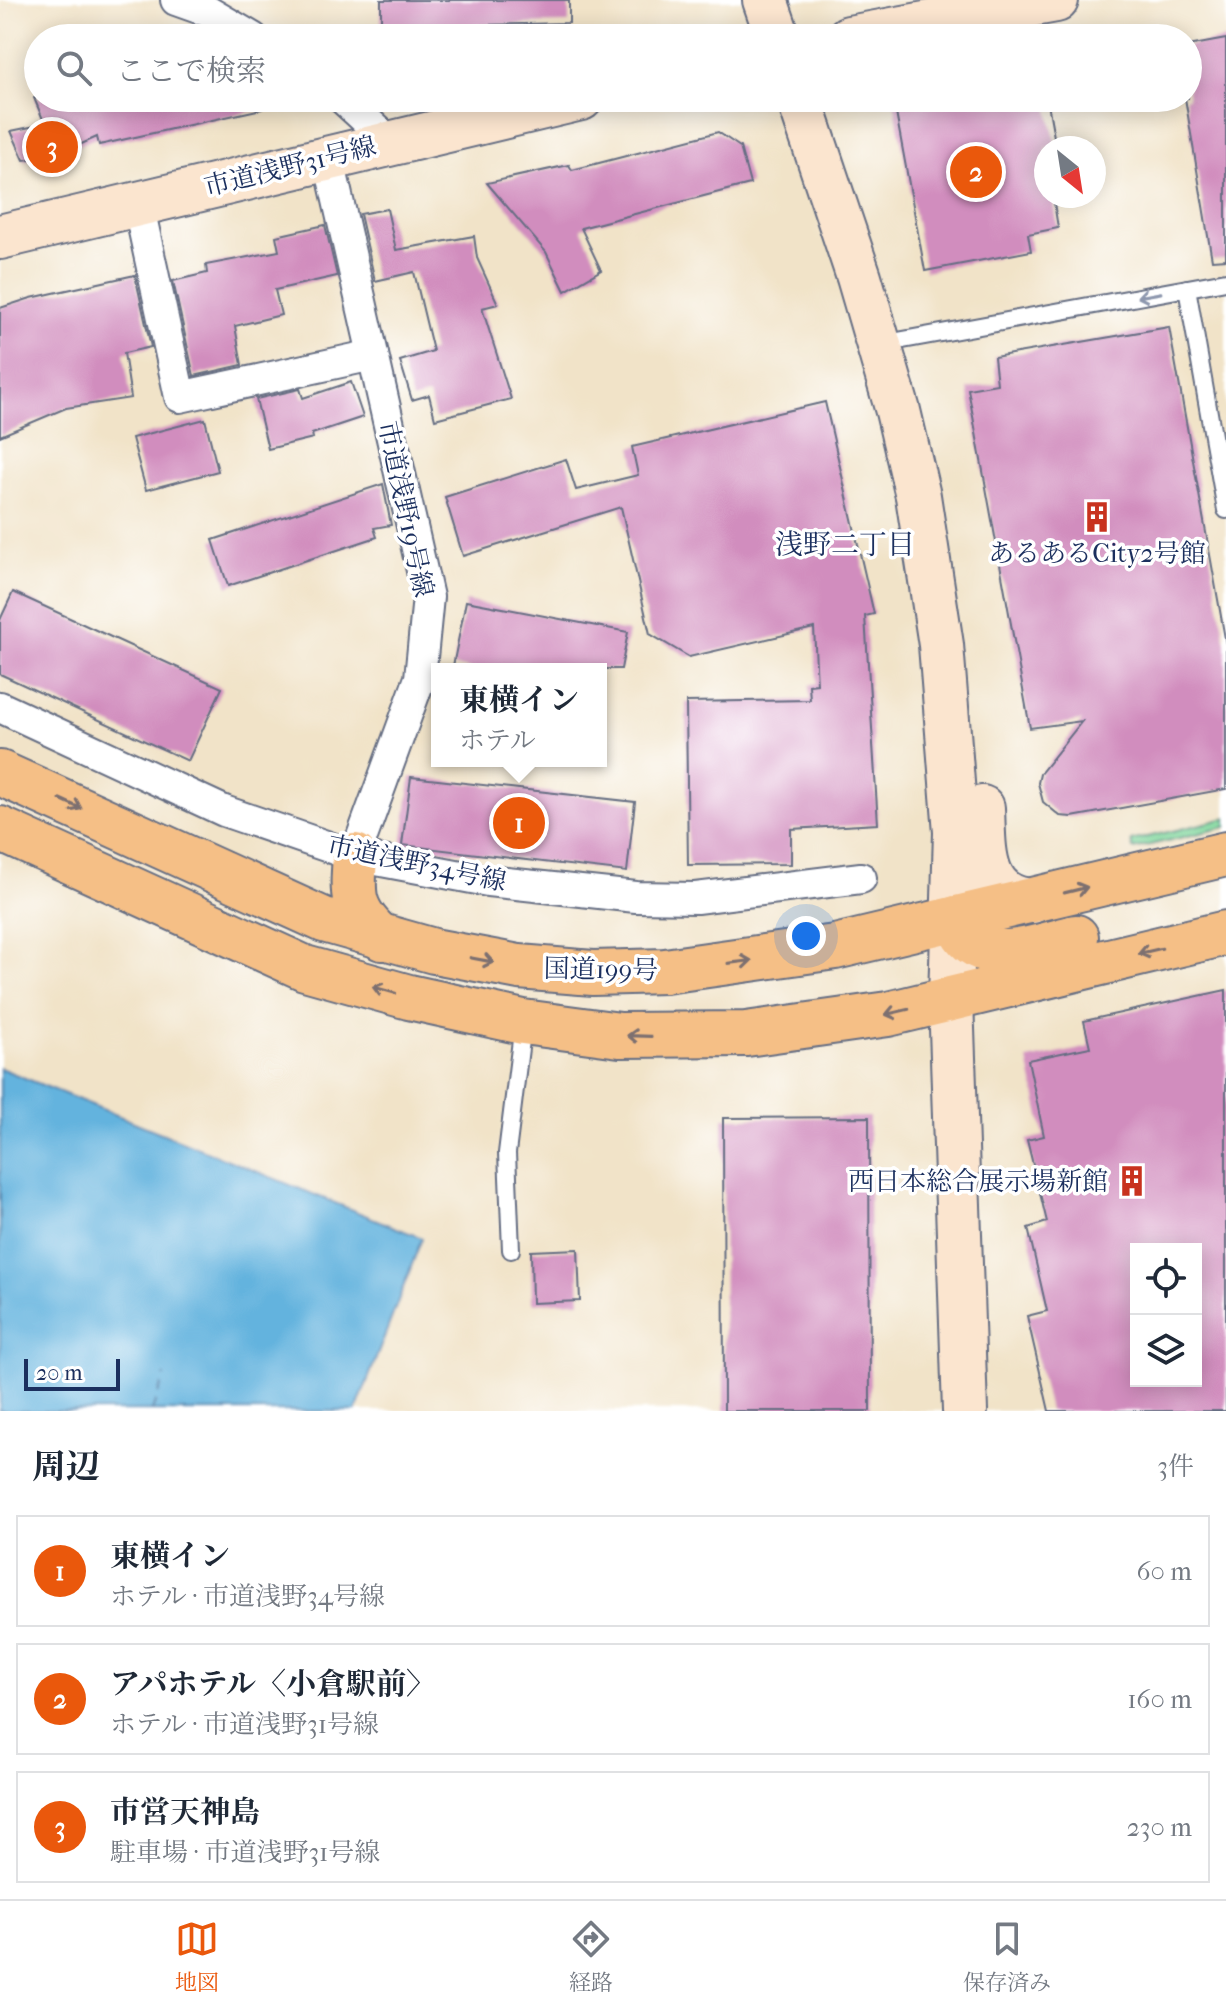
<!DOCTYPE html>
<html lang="ja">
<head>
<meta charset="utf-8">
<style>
  :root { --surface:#fff; --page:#f2f2f3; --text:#1f2937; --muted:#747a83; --line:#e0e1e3; --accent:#ea580c }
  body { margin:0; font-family:"IM FELL French Canon","Noto Serif JP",serif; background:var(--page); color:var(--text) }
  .controls { position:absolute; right:24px; bottom:24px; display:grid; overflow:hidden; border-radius:0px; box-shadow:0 4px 20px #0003 }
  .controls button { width:72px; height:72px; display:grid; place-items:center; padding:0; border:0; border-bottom:2px solid var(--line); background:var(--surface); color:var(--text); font:40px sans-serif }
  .compass { position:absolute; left:1034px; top:136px; width:72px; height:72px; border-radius:50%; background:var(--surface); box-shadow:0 4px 20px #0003; rotate:150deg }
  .scale { position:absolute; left:24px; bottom:20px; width:96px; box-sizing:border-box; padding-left:8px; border:4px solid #1b2f5e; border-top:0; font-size:22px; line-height:28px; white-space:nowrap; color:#1b2f5e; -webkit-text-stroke:6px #fff; paint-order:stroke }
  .you { position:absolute; left:806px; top:936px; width:28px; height:28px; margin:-20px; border:6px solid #fff; border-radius:50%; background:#1a73e8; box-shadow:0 0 0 12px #1a73e833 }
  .badge { display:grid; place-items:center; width:52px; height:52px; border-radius:50%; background:var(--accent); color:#fff; font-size:26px; font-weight:700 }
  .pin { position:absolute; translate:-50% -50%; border:4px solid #fff; box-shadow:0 2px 8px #0006 }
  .popup { position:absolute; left:431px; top:663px; width:176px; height:104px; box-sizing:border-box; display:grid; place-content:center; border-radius:0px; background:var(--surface); filter:drop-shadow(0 2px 6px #0005); font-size:26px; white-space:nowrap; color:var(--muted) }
  .popup b { font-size:30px; color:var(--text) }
  .popup::after { content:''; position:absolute; left:50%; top:100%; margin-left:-16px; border:16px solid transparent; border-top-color:var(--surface) }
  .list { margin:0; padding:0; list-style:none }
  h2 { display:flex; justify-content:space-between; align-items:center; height:104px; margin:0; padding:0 32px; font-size:34px }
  h2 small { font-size:26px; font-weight:400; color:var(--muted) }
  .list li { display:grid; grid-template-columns:52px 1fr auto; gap:24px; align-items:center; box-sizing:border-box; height:112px; margin:0 16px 16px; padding:0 16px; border:2px solid var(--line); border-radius:0px }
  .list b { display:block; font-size:30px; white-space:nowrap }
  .list p { margin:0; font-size:26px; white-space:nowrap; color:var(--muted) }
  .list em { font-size:26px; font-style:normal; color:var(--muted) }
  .icon { flex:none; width:44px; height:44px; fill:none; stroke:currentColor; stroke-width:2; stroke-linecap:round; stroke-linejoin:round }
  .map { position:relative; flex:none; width:1226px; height:1411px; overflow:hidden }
  .search { position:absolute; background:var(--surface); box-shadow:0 4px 20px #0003; left:24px; right:24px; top:24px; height:88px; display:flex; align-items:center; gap:20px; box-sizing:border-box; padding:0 28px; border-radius:44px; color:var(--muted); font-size:30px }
  .sheet { height:488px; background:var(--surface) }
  nav { display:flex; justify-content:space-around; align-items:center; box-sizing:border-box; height:112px; border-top:2px solid var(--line); background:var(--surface); font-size:22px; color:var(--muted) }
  nav a { display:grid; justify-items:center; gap:4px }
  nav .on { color:var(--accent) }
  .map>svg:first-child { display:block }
  .green { fill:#7fd69a; stroke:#4d827c; stroke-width:2 }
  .water { fill:#63b3de; stroke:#3f719e; stroke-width:2 }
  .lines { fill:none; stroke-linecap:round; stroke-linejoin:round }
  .ferry { stroke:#345d8b; stroke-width:2; stroke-dasharray:10 8; stroke-linecap:butt }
  .building { fill:#d18dbe; fill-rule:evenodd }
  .lane-casing { stroke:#666e83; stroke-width:20 }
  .street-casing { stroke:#666e83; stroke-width:34 }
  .secondary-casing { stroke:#666e83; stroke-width:48 }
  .highway-casing { stroke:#666e83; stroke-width:48 }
  .lane { stroke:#fff; stroke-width:16 }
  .street { stroke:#fff; stroke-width:30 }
  .secondary { stroke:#fbe5cf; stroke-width:44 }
  .highway { stroke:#f5bf86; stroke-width:44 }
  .oneway { stroke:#8d97ae }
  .oneway2 { stroke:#7d7070 }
  .labels { text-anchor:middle; stroke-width:7; stroke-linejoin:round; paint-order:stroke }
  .street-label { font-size:26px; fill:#1b2f5e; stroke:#fff }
  .poi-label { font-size:26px; fill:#1b2f5e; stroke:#fff }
  .neighbourhood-label { font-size:28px; fill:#1b2f5e; stroke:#fff }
</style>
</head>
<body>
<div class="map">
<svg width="1226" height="1411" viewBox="0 0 1226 1411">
  <rect width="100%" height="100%" fill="#fff"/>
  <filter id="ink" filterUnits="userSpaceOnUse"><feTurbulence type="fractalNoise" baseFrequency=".0125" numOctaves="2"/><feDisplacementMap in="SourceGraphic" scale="16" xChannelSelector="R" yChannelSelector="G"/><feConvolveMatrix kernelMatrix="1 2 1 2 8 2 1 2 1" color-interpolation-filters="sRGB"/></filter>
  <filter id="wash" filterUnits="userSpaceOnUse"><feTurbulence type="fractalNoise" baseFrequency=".006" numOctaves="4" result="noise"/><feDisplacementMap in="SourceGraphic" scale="32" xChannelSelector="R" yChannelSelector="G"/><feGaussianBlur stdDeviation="1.8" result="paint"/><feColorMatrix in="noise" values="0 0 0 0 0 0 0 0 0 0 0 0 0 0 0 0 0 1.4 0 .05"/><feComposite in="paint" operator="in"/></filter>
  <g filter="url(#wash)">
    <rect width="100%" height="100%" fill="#f1e3c8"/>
    <!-- green -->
    <path class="green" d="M1226,818V827L1133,849L1131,841Z"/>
    <!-- water -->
    <path class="water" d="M0,1068L422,1238L356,1411H0Z"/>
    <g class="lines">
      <!-- ferry -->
      <path class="ferry" d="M152,1411L165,1375"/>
    </g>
    <g id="blocks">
      <!-- building -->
      <g class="building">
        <path d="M381,0H569V23L481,25V38H381Z"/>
        <path d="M1226,39V259L1212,260L1185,98H1188V46Z"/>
        <path d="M34,98H260L262,109L99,145L97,137L57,155L24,160L11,131L45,124Z"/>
        <path d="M914,98H1047L1056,148H1046V196H1053L1058,228L1028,234L1031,251L925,271L894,102Z"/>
        <path d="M718,132L740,147L750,184L581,228L601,270L565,291L546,252L487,183L569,165L572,170Z"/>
        <path d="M387,209L396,250L474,236L477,258L498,304L482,308L511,399L435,419L429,395L412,400L400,361L433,351L414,272L375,281L360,214Z"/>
        <path d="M325,225L337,276L275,290L281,315L235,326L242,365L194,376L173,281L207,273L206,265L279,251L276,236Z"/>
        <path d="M135,275L151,347L124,353L131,398L66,408L0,436V308L31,298Z"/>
        <path d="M1169,327L1226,644V789L1072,817L1060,816L1043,802L1038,783L1040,774L1082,721L1030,728L968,389L997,384L994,357Z"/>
        <path d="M351,382L363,417L312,434L313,438L268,449L256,399L300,389L303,398Z"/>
        <path d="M825,402L874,614L865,616L878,824L791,829V864L688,865L686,702L810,700L809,685L817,684L814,628L689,657L650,634L621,507L463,556L445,497L566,459L576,490L638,475L632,447Z"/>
        <path d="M205,419L218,471L146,490L132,438Z"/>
        <path d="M383,484L391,525L374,528L377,537L228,586L213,540Z"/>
        <path d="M13,592L222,688L188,761L0,674V620Z"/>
        <path d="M466,601L628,632L621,669H470L453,666Z"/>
        <path d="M411,777L635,802L627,872L402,845Z"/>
        <path d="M1226,990V1411H1049L1027,1316L1047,1311L1028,1228L1047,1222L1027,1140L1044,1136L1028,1060L1090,1047L1084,1021ZM1136,1249H1196V1381H1136Z"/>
        <path d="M869,1117L870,1411H724L723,1118Z"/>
        <path d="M578,1249L580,1301L532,1303L531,1251Z"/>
      </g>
    </g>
  </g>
  <g filter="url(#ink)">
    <use href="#blocks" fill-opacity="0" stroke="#666e83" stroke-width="2"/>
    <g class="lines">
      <defs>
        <g id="lane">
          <path d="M1187,288L1226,510"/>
          <path d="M881,344L1226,281"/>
          <path d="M511,1250L507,1153L523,1024"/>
        </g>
        <g id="street">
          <path d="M176,0L207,11L253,38"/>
          <path d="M342,98L390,142"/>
          <path d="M328,156L428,597L420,678L355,856"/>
          <path d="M138,203L180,397L373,355"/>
          <path d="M0,707L224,811L355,856L488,881L636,897L696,898L861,878"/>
        </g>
        <g id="secondary">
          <path d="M765,0L778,38"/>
          <path d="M849,38L1056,0"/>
          <path d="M799,98L859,277L898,411L918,496L941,645L956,832L951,999L965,1411"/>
          <path d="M0,237L581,98"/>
          <path d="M982,808C984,848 979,896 1032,901"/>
        </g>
        <g id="highway">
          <path d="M0,773L324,920L434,951L519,967L593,973L665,971L835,947L1226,854"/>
          <path d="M0,829L305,968L409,997L523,1022L620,1035L746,1034L888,1014L1226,933"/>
          <path d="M355,856C352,896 351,910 382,938"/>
          <path d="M956,918C973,973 1034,947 1076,937"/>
        </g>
      </defs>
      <!-- lane casing -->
      <use href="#lane" class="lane-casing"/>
      <!-- street casing -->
      <use href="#street" class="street-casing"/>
      <!-- secondary casing -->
      <use href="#secondary" class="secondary-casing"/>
      <!-- highway casing -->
      <use href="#highway" class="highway-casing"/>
      <!-- lane -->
      <use href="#lane" class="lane"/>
      <!-- street -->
      <use href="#street" class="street"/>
      <!-- secondary -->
      <use href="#secondary" class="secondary"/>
      <!-- highway -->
      <use href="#highway" class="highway"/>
    </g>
    <!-- one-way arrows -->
    <defs><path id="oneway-shaft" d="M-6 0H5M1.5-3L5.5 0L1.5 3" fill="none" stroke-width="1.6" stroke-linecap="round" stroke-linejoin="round" transform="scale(2)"/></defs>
    <use class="oneway" href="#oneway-shaft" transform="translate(1149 295) rotate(170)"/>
    <g class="oneway2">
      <use href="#oneway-shaft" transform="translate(71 804) rotate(25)"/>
      <use href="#oneway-shaft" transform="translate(1076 890) rotate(-14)"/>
      <use href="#oneway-shaft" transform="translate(1150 951) rotate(167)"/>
      <use href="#oneway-shaft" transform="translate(482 960) rotate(11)"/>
      <use href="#oneway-shaft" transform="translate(740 962) rotate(-7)"/>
      <use href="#oneway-shaft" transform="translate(384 990) rotate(-164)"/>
      <use href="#oneway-shaft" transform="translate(897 1012) rotate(167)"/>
      <use href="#oneway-shaft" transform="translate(639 1036) rotate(-178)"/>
    </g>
  </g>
  <!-- icons -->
  <defs>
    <symbol id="building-bare" viewBox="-9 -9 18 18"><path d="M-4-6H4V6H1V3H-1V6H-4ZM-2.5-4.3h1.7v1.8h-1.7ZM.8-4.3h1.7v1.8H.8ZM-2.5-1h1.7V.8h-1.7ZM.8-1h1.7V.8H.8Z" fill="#c8321e" stroke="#fff" stroke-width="2.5" paint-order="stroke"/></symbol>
  </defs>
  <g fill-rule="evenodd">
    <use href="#building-bare" x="1075" y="495" width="44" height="44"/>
    <use href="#building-bare" x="1110" y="1159" width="44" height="44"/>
  </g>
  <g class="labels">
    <!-- street labels -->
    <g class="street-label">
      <text transform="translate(290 166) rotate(-14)" y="9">市道浅野31号線</text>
      <text transform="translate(406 509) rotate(78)" y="9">市道浅野19号線</text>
      <text transform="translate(417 863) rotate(12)" y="9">市道浅野34号線</text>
      <text transform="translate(601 969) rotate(1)" y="9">国道199号</text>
    </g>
    <!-- poi labels -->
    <g class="poi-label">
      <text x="1097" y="562">あるあるCity2号館</text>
      <text x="1108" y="1190" text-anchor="end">西日本総合展示場新館</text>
    </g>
    <!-- neighbourhood labels -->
    <g class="neighbourhood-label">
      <text x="845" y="554">浅野二丁目</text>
    </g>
  </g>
</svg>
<div class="controls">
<button><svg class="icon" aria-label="locate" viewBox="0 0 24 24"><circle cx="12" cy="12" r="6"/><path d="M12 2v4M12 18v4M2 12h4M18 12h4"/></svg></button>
<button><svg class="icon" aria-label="layers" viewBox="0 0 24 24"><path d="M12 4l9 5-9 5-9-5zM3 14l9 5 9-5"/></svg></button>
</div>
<svg class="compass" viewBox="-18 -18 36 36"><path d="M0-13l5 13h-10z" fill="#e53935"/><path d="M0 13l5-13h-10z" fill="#747a83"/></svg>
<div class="scale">20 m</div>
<div class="you"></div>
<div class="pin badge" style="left:519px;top:823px">1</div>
<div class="popup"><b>東横イン</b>ホテル</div>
<div class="pin badge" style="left:976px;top:172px">2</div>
<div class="pin badge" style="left:52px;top:147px">3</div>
<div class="search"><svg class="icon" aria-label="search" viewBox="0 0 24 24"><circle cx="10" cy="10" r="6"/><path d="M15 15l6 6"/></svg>ここで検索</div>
</div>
<section class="sheet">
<h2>周辺<small>3件</small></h2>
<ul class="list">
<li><span class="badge">1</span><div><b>東横イン</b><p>ホテル · 市道浅野34号線</p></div><em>60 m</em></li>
<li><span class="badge">2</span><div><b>アパホテル〈小倉駅前〉</b><p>ホテル · 市道浅野31号線</p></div><em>160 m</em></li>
<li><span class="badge">3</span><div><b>市営天神島</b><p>駐車場 · 市道浅野31号線</p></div><em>230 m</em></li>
</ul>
</section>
<nav>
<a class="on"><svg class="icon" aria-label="map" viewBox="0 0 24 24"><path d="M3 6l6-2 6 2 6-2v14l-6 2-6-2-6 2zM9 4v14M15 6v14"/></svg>地図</a>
<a><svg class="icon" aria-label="directions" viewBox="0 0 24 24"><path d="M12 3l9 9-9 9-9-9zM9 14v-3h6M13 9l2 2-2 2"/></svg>経路</a>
<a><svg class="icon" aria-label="saved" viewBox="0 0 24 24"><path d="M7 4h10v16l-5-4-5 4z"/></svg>保存済み</a>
</nav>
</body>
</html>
